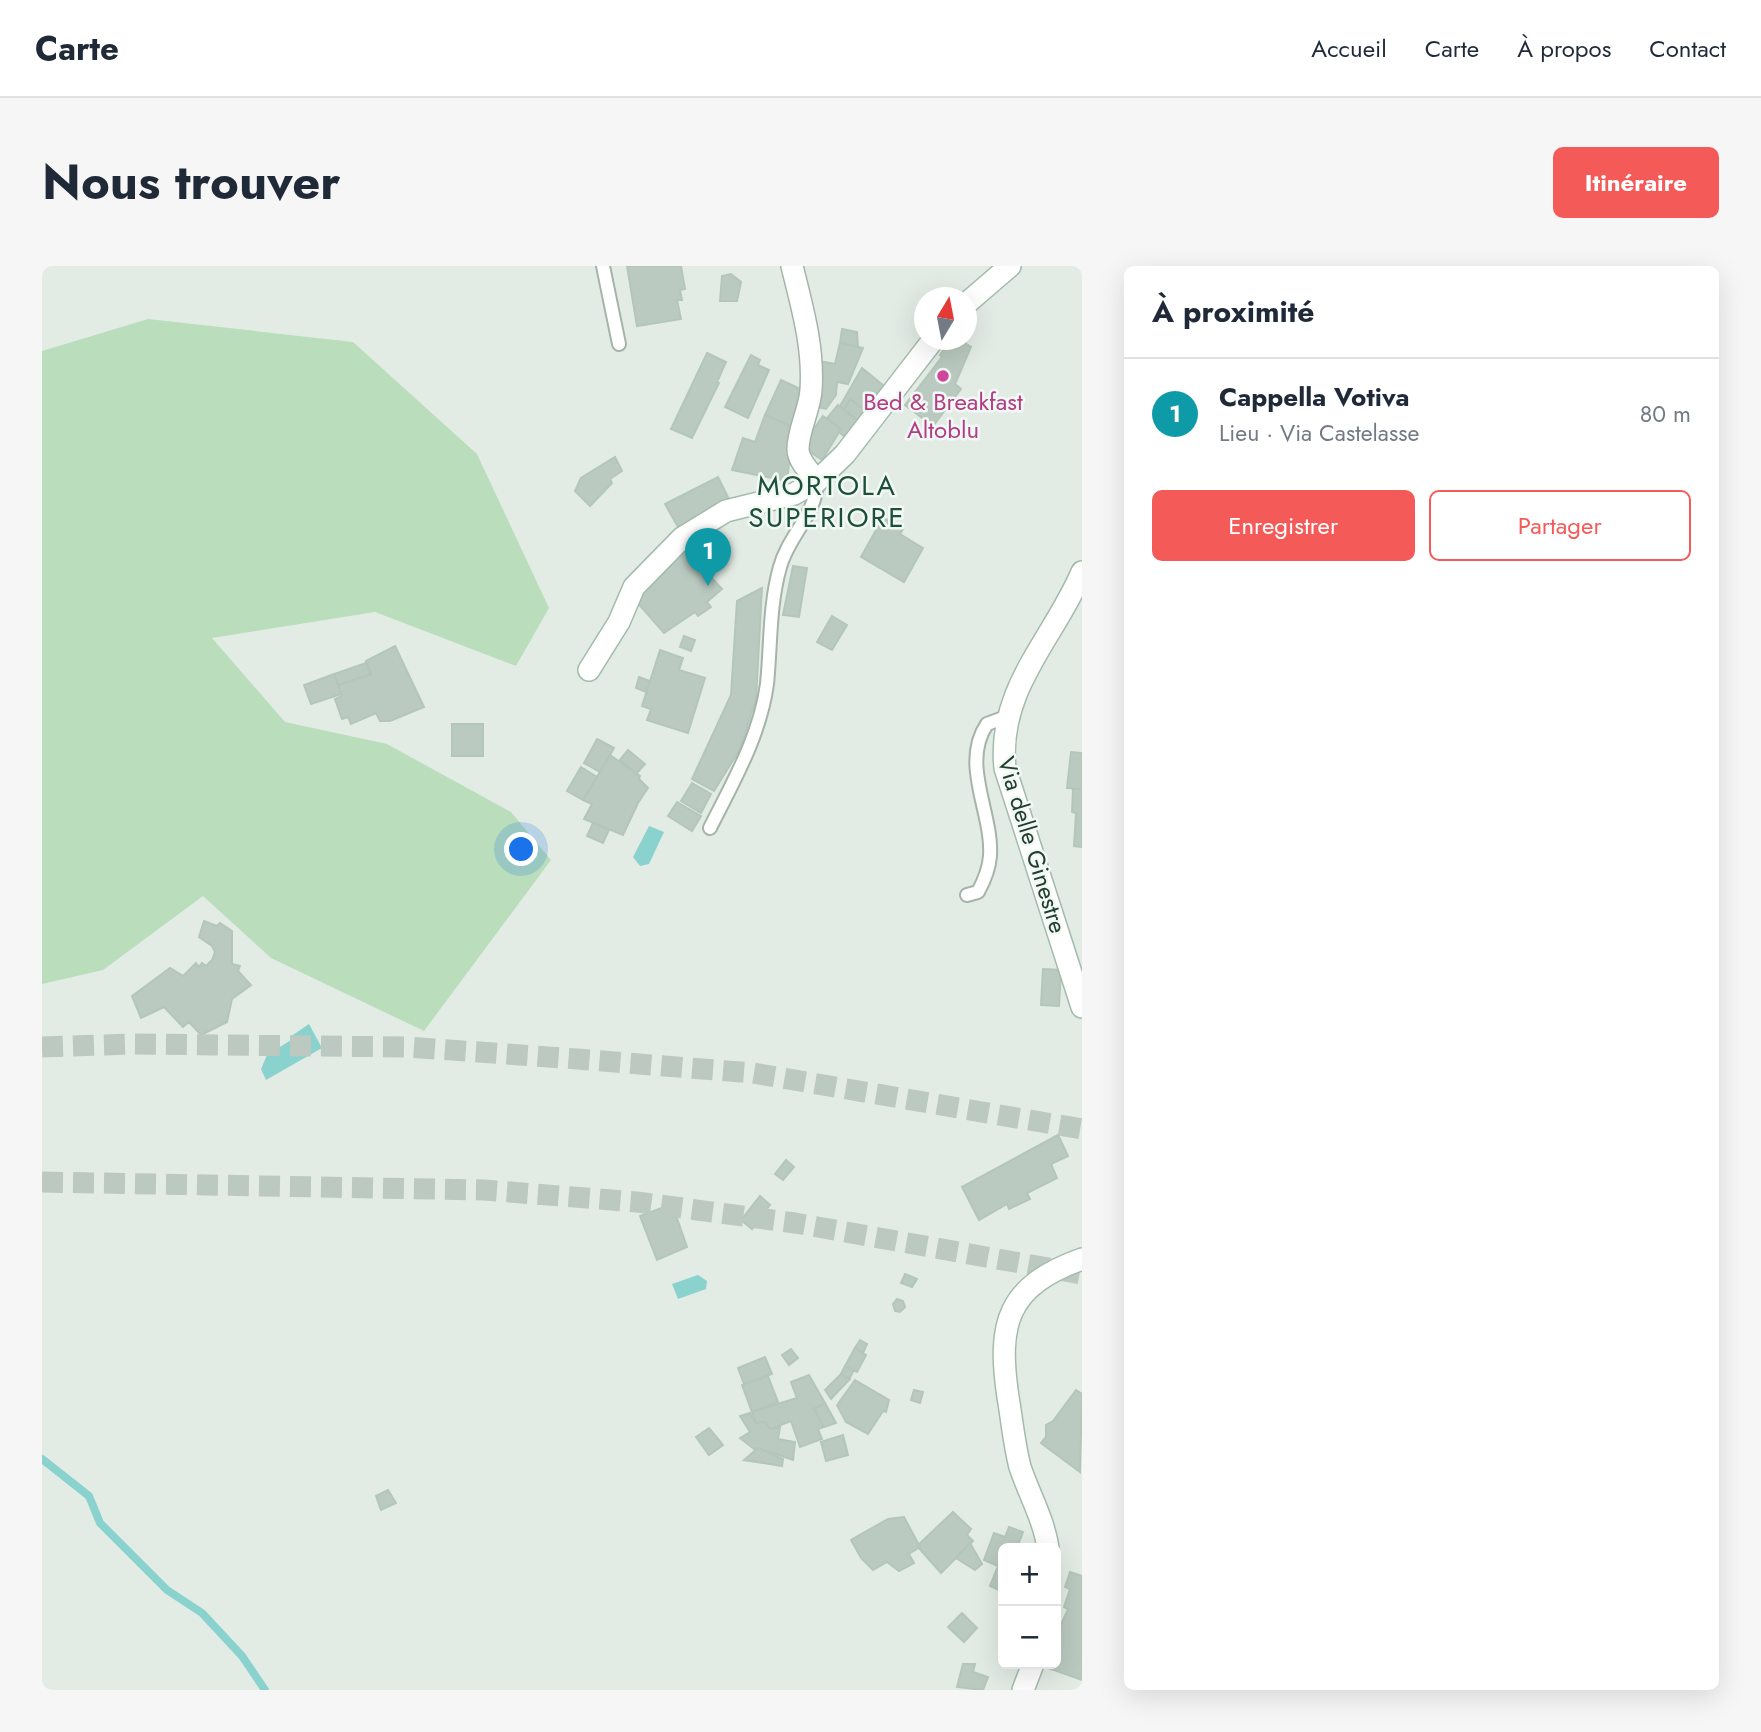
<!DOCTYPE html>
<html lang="fr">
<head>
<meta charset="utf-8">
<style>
  :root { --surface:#fff; --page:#f6f6f7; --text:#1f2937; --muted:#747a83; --line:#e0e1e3; --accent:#f45a58 }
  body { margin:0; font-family:Jost,sans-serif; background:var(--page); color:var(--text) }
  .controls { position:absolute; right:21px; bottom:21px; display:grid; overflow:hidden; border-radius:10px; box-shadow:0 7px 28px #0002 }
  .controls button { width:63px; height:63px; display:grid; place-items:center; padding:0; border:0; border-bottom:2px solid var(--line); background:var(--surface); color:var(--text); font:35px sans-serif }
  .compass { position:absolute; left:872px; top:21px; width:63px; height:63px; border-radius:50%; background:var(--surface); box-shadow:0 7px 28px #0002; rotate:10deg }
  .you { position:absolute; left:480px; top:584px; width:24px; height:24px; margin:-18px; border:5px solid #fff; border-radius:50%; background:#1a73e8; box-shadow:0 0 0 10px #1a73e833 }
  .badge { display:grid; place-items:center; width:46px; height:46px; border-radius:50%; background:var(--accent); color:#fff; font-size:23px; font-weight:700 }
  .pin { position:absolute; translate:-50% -58px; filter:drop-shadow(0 2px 4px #0008) }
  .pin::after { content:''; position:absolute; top:37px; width:24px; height:21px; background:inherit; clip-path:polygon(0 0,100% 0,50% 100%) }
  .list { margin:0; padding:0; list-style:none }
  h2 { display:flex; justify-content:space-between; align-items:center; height:91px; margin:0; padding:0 28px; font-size:30px }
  h2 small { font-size:23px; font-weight:400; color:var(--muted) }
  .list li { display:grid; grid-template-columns:46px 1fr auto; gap:21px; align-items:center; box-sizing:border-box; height:112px; padding:0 28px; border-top:2px solid var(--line) }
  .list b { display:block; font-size:26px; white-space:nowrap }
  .list p { margin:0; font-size:23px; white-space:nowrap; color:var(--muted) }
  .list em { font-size:23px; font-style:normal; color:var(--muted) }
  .actions { display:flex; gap:14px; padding:21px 28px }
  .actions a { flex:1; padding:16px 0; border:2px solid var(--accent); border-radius:10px; text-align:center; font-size:24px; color:var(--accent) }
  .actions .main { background:var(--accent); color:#fff }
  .map { position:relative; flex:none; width:1040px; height:1424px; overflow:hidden; border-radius:10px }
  header { display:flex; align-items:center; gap:42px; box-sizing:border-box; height:98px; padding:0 35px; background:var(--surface); border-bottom:2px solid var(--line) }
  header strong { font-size:33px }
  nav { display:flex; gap:38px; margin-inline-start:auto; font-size:24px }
  .intro { display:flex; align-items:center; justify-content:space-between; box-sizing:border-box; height:168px; padding:0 42px }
  h1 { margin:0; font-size:49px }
  .button { padding:18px 32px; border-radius:10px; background:var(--accent); color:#fff; font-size:24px; font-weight:700 }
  main { display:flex; gap:42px; padding:0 42px }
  aside { flex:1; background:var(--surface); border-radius:10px; box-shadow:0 7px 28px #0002 }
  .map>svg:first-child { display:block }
  .green { fill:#badebb }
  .water { fill:#89d2cd }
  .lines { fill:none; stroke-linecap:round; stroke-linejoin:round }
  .stream { stroke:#89d2cd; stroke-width:8 }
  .building { fill:#bacac0; stroke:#b4c6ba; stroke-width:2 }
  .highway-tunnel { stroke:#bbc9c1; stroke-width:21; stroke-dasharray:21 10; stroke-linecap:butt }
  .lane-casing { stroke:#a4b4ab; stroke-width:16 }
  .street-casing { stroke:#a4b4ab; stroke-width:24 }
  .secondary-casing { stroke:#a3bbad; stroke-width:24 }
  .lane { stroke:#fff; stroke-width:12 }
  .street { stroke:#fff; stroke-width:21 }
  .secondary { stroke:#fff; stroke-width:21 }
  .hotel-dot { fill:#d1479c; stroke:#f2f9f4; stroke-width:2.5 }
  .labels { text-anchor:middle; stroke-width:5; stroke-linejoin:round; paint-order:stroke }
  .hotel-label { font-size:24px; fill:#b23c85; stroke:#f2f9f4 }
  .street-label { font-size:24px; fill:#213e2f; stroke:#f2f9f4 }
  .quarter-label { font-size:28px; letter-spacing:2px; fill:#1d5038; stroke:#f2f9f4 }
</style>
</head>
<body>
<header>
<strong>Carte</strong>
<nav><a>Accueil</a><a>Carte</a><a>À propos</a><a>Contact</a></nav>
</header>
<div class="intro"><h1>Nous trouver</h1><a class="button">Itinéraire</a></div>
<main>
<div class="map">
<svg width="1040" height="1424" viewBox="0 0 1040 1424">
  <rect width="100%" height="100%" fill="#e2ece5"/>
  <!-- green -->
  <path class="green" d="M106,53L311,76L435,188L507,342L474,400L333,346L170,372L243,456L345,478L469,546L509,594L382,765L229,692L161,630L61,704L0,718V85Z"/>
  <!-- water -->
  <g class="water">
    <path d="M607,560L622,566L607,598L598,600L591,591Z"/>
    <path d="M267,758L280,782L224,814L219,803L225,789L249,774L248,771Z"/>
    <path d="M656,1009L665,1015L664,1023L636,1033L630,1018Z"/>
  </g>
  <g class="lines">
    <!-- stream -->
    <path class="stream" d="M0,1193L47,1230L58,1257L125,1324L160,1347L200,1390L223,1424"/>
  </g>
  <!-- building -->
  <g class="building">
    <path d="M585,0H639L643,23L638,24L640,34H635L639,53L595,60Z"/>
    <path d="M689,8L699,16L695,35H678L680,10Z"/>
    <path d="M800,63L815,66L816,81L798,77Z"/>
    <path d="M908,74H918L929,81L913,118L919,123L891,160L863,139L900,91L898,89Z"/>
    <path d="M798,77L821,82L806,118L795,116L794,129L784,143L770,140L777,95L793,98Z"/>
    <path d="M665,87L684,96L675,116L677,117L650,172L629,163Z"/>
    <path d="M709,89L718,94L716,99L727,104L706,152L683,141Z"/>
    <path d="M820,102L842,120L815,154L798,140Z"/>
    <path d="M739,114L765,126L751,161L723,149Z"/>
    <path d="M808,133L823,144L816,155L802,144Z"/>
    <path d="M796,139L816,155L803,171L797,166L799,163L785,152Z"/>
    <path d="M723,149L751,161L745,215L690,204L701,172L713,176Z"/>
    <path d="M781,150L799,163L780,194L760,180Z"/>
    <path d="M573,191L580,205L568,213L570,217L548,240L533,225L539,212Z"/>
    <path d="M676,211L688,235L636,261L623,238Z"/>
    <path d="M844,253L861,263L858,268L881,282L862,316L819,291L838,257L841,259Z"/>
    <path d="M643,283L680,323L665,336L669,341L656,350L653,346L622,367L594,335L601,317Z"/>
    <path d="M751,300L765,302L757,351L741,349Z"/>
    <path d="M720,322L714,433L698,483L672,525L650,513L689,429L695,335Z"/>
    <path d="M790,350L805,359L790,384L775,376Z"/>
    <path d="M642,370L653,374L649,385L638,381Z"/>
    <path d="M353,380L382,441L348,455H338L334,447L309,458L306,451L300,453L293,433L300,430L296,419L329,408L324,395Z"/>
    <path d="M618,384L641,392L637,404L663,412L646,467L605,454L609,443L600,440Z"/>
    <path d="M324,397L329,408L296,419L292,408Z"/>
    <path d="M292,408L299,428L269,438L262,419Z"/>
    <path d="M597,411L608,415L604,426L594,422Z"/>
    <rect x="410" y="458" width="31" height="32"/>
    <path d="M555,473L572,482L558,506L542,497Z"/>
    <path d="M586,484L603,498L594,508L578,494Z"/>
    <path d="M1029,486L1040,487V523L1025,522Z"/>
    <path d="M568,489L598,510L597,513L606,522L596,537L581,569L542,553L550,538L541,534Z"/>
    <path d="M539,501L555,511L541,534L525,525Z"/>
    <path d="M650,517L669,528L659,547L639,535Z"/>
    <path d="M1031,523H1040V581L1032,580L1034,547L1030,546Z"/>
    <path d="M635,536L659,550L650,565L626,550Z"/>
    <path d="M551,557L567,564L561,577L545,570Z"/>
    <path d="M162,655L175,660L178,657L190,665V698L198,700L196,705L209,719L190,733L185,756L159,769L147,756L141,761L122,741L99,752L90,730L128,702L141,710L154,697L157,701L160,697L164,700L170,694L173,686L170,680L157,671Z"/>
    <path d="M1001,703L1019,704L1017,740L999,739Z"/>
    <path d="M1016,869L1026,890L1009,898L1015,912L985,927L988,933L967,943L965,938L937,954L920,921Z"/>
    <path d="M744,894L752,901L741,914L733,908Z"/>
    <path d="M718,930L728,939L710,963L699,954Z"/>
    <path d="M630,938L645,981L615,994L598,950Z"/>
    <path d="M863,1008L875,1013L870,1021L859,1017Z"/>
    <path d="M855,1033L861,1035L863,1041L858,1046L853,1045L851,1038Z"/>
    <path d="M818,1074L825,1078L821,1087L813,1082Z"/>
    <path d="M813,1082L824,1089L815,1106L803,1100Z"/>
    <path d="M749,1083L756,1092L747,1099L740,1089Z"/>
    <path d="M723,1091L730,1108L702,1118L696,1102Z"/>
    <path d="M803,1100L812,1104L807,1113L799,1108Z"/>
    <path d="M799,1108L808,1113L789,1133L783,1124Z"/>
    <path d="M767,1109L783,1137L772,1143L782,1161L776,1163L780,1173L758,1181L749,1155L728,1163L723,1156L714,1157L710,1146L755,1132L749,1116Z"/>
    <path d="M726,1110L736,1136L710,1146L700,1119Z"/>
    <path d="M813,1114L847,1134L844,1146L841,1145L826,1168L804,1156L795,1139Z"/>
    <path d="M872,1124L881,1126L878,1137L869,1134Z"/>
    <path d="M1034,1124L1040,1128L1038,1206L999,1177L1004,1171V1159L1011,1155Z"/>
    <path d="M783,1137L794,1157L782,1161L772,1143Z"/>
    <path d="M708,1147L714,1157L723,1156L728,1163L738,1161L736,1173L753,1176L751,1194L716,1182L712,1183L698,1172L708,1166L698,1150Z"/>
    <path d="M667,1162L681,1179L667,1189L654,1171Z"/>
    <path d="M801,1169L806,1189L784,1195L779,1176Z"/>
    <path d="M716,1182L741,1193L740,1200L702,1194Z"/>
    <path d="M346,1224L354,1237L339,1244L334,1230Z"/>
    <path d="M911,1246L929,1263L925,1269L931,1275L899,1307L875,1280Z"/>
    <path d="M862,1251L878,1281L867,1288L872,1297L857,1305L845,1296L831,1304L819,1292L809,1274L846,1253Z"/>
    <path d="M967,1261L981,1266L975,1282H961V1326L948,1320L956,1300L942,1294L952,1267L963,1271Z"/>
    <path d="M928,1277L940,1298L933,1304L914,1292Z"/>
    <path d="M1028,1306L1040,1310V1414L1003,1401L1004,1398H1014V1370L1026,1343L1022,1341L1028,1323L1023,1321Z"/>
    <path d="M920,1347L935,1362L922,1376L906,1361Z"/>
    <path d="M921,1398H933L931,1406L946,1411L941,1424L915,1421Z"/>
  </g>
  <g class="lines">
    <!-- highway-tunnel -->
    <g class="highway-tunnel">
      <path d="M0,781L90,778L366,781L535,793L711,807L1040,863"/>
      <path d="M0,916L442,924L595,936L753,957L1040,1008"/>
    </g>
    <defs>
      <g id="lane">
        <path d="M561,0L577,78"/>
        <path d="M668,562C691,516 718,470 725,418C729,379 727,340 738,301C746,270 775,248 775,215"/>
        <path d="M925,629L936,626C942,615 947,604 948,590C951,547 918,498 945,458L964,451"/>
      </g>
      <path id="street" d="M750,0C760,41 772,81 769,124C768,143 756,164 756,183C756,195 768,206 775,215"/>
      <g id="secondary">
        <path d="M925,37L968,0"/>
        <path d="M1040,306C1011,374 955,423 963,502L1040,741"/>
        <path d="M547,404L577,356L592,321L640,272L684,245L752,228L775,215L803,188L891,74"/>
        <path d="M1006,1282C1002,1254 987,1228 978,1201C972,1178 970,1154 966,1131C955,1057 965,1020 1040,993"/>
        <path d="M981,1424L991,1398"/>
      </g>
    </defs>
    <!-- lane casing -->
    <use href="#lane" class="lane-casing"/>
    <!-- street casing -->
    <use href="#street" class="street-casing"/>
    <!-- secondary casing -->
    <use href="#secondary" class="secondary-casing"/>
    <!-- lane -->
    <use href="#lane" class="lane"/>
    <!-- street -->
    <use href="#street" class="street"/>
    <!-- secondary -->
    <use href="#secondary" class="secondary"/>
  </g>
  <!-- markers -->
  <circle class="hotel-dot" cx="901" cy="110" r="7"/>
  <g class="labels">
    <!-- hotel labels -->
    <g class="hotel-label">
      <text x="901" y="144">Bed &amp; Breakfast<tspan x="901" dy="28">Altoblu</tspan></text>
    </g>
    <!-- street labels -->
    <g class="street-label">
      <text transform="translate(990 579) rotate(73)" y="8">Via delle Ginestre</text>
    </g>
    <!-- quarter labels -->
    <g class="quarter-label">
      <text x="785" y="229">MORTOLA<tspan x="785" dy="32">SUPERIORE</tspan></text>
    </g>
  </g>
</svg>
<div class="controls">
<button>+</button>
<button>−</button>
</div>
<svg class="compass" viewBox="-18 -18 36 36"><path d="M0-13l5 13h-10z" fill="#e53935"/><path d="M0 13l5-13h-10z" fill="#747a83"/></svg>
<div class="you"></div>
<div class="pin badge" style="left:666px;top:320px;background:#0f9aa8">1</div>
</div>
<aside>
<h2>À proximité<small></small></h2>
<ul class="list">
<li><span class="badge" style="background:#0f9aa8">1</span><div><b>Cappella Votiva</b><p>Lieu · Via Castelasse</p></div><em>80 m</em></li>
</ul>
<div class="actions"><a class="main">Enregistrer</a><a>Partager</a></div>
</aside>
</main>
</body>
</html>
